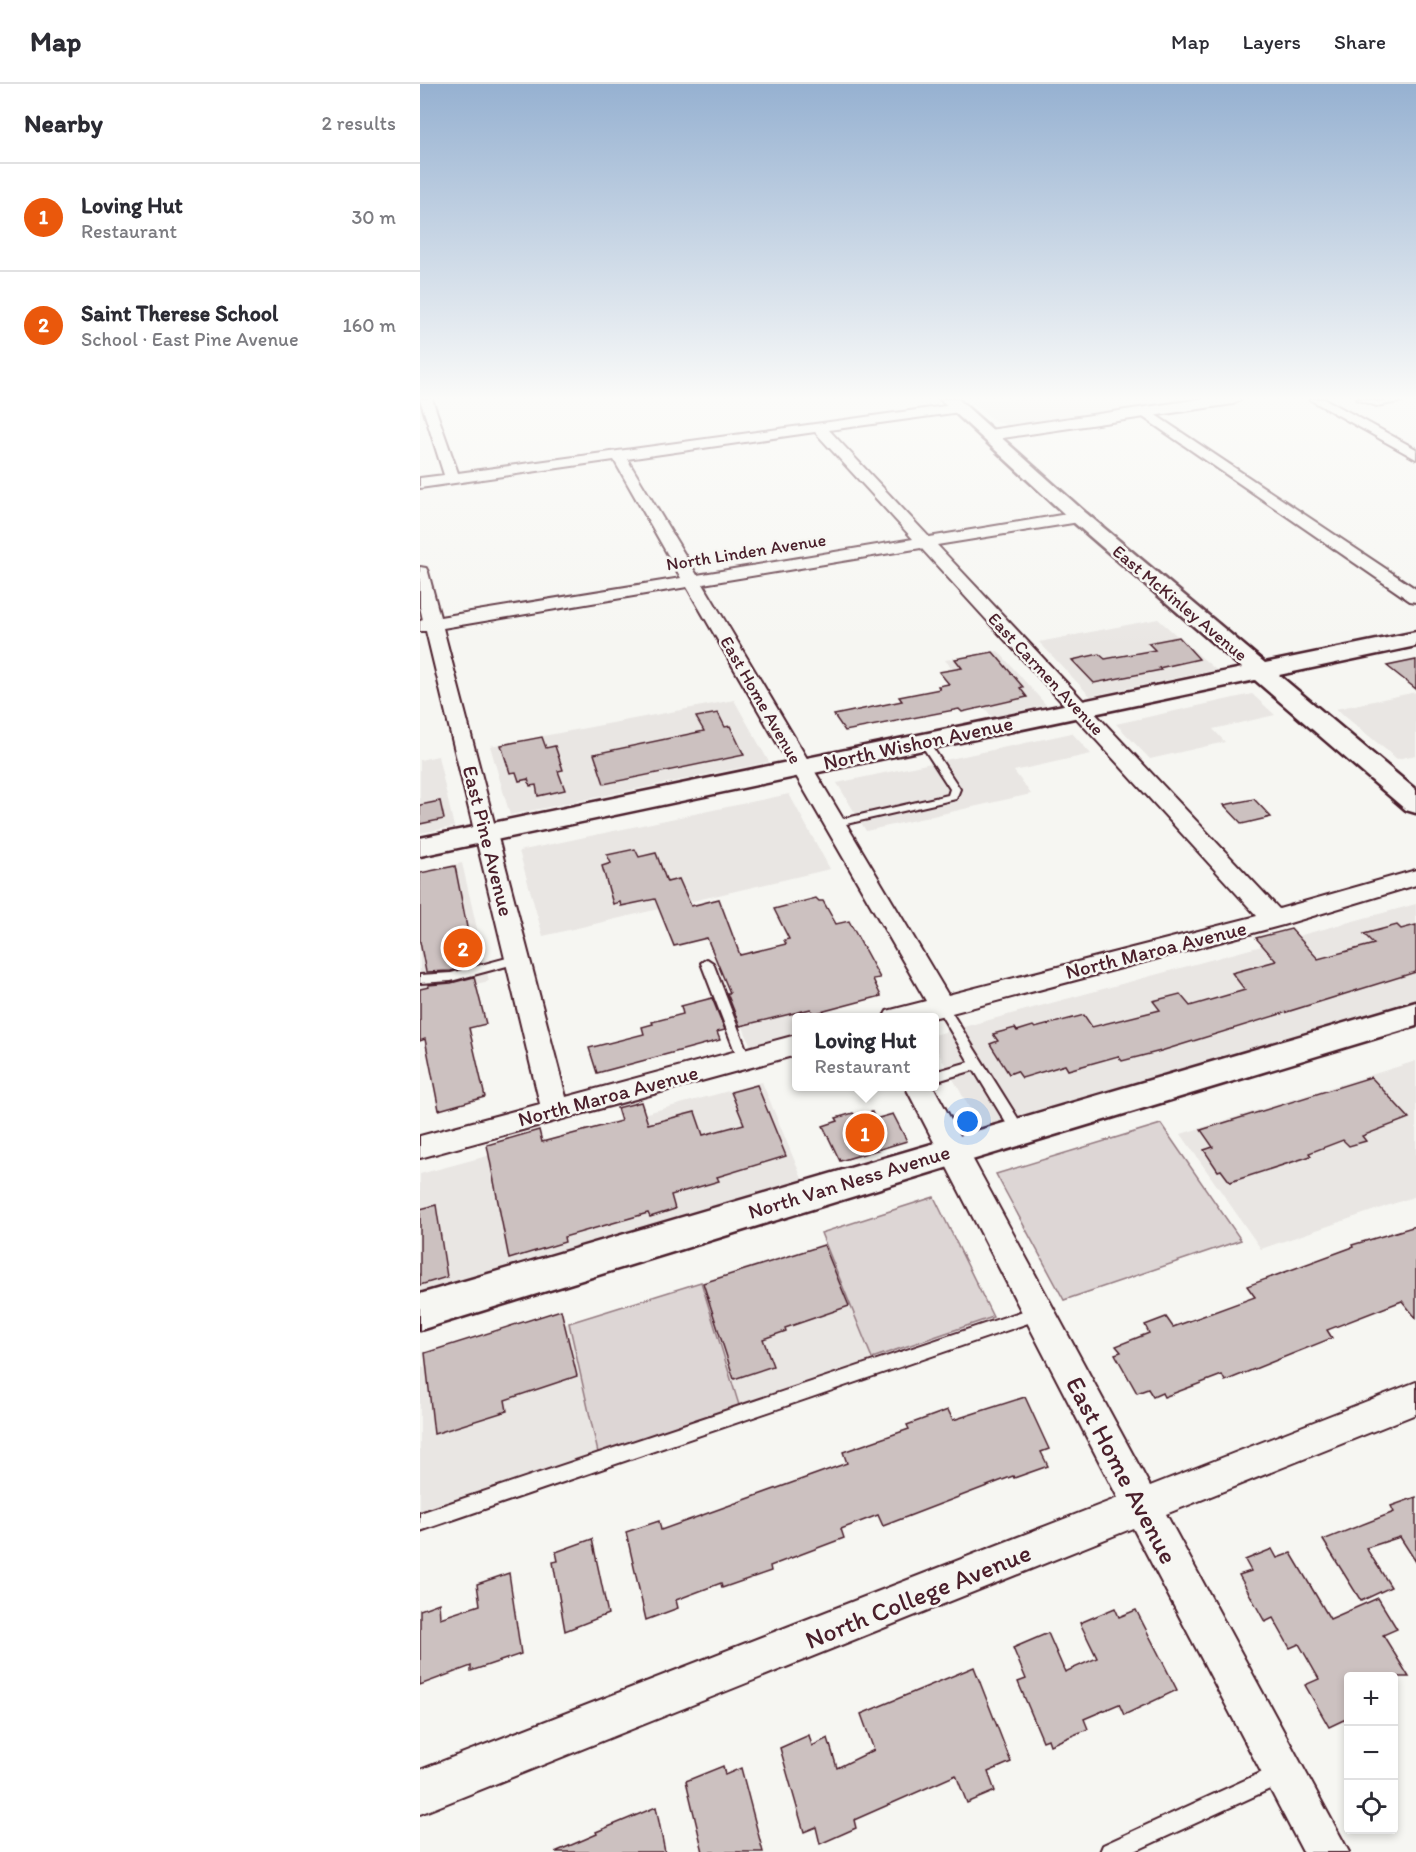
<!DOCTYPE html>
<html lang="en">
<head>
<meta charset="utf-8">
<style>
  :root { --surface:#fff; --page:#f7f7f7; --text:#2b2b33; --muted:#7c7c81; --line:#e1e1e2; --accent:#ea580c }
  body { margin:0; font-family:Itim,sans-serif; background:var(--page); color:var(--text) }
  .controls { position:absolute; right:18px; bottom:18px; display:grid; overflow:hidden; border-radius:6px; box-shadow:0 3px 9px #0003 }
  .controls button { width:54px; height:54px; display:grid; place-items:center; padding:0; border:0; border-bottom:2px solid var(--line); background:var(--surface); color:var(--text); font:30px sans-serif }
  .you { position:absolute; left:548px; top:1038px; width:21px; height:21px; margin:-15px; border:4px solid #fff; border-radius:50%; background:#1a73e8; box-shadow:0 0 0 9px #1a73e833 }
  .badge { display:grid; place-items:center; width:39px; height:39px; border-radius:50%; background:var(--accent); color:#fff; font-size:20px; font-weight:700 }
  .pin { position:absolute; translate:-50% -50%; border:3px solid #fff; box-shadow:0 2px 6px #0006 }
  .popup { position:absolute; left:372px; top:929px; width:147px; height:78px; box-sizing:border-box; display:grid; place-content:center; border-radius:6px; background:var(--surface); filter:drop-shadow(0 2px 4px #0005); font-size:20px; white-space:nowrap; color:var(--muted) }
  .popup b { font-size:22px; color:var(--text) }
  .popup::after { content:''; position:absolute; left:50%; top:100%; margin-left:-12px; border:12px solid transparent; border-top-color:var(--surface) }
  .list { margin:0; padding:0; list-style:none }
  h2 { display:flex; justify-content:space-between; align-items:center; height:78px; margin:0; padding:0 24px; font-size:26px }
  h2 small { font-size:20px; font-weight:400; color:var(--muted) }
  .list li { display:grid; grid-template-columns:39px 1fr auto; gap:18px; align-items:center; box-sizing:border-box; height:108px; padding:0 24px; border-top:2px solid var(--line) }
  .list b { display:block; font-size:22px; white-space:nowrap }
  .list p { margin:0; font-size:20px; white-space:nowrap; color:var(--muted) }
  .list em { font-size:20px; font-style:normal; color:var(--muted) }
  .icon { flex:none; width:33px; height:33px; fill:none; stroke:currentColor; stroke-width:2; stroke-linecap:round; stroke-linejoin:round }
  .map { position:relative; flex:none; width:996px; height:1768px; overflow:hidden }
  header { display:flex; align-items:center; gap:36px; box-sizing:border-box; height:84px; padding:0 30px; background:var(--surface); border-bottom:2px solid var(--line) }
  header strong { font-size:28px }
  nav { display:flex; gap:33px; margin-inline-start:auto; font-size:21px }
  main { display:flex }
  aside { flex:1; background:var(--surface) }
  .map>svg:first-child { display:block }
  .built { fill:#e9e6e3 }
  .green { fill:#ddd6d5; stroke:#947a80; stroke-width:1.5 }
  .building { fill:#ccc1c0; stroke:#4a1f2b; stroke-width:1.5 }
  .lines { fill:none; stroke-linecap:round; stroke-linejoin:round }
  .service-casing { stroke:#4a1f2b; stroke-width:4 }
  .minor-casing { stroke:#4a1f2b; stroke-width:4 }
  .tertiary-casing { stroke:#4a1f2b; stroke-width:4 }
  .secondary-casing { stroke:#4a1f2b; stroke-width:5 }
  .service { fill:#f6f6f2; fill-rule:evenodd }
  .minor { fill:#f6f6f2; fill-rule:evenodd }
  .tertiary { fill:#f6f6f2; fill-rule:evenodd }
  .secondary { fill:#f6f6f2; fill-rule:evenodd }
  .labels { text-anchor:middle; stroke-width:5; stroke-linejoin:round; paint-order:stroke }
  .far-street-label { font-size:18px; fill:#4a1f2b; stroke:#f6f6f2 }
  .street-label { font-size:21px; fill:#4a1f2b; stroke:#f6f6f2 }
  .near-street-label { font-size:26px; fill:#4a1f2b; stroke:#f6f6f2 }
</style>
</head>
<body>
<header>
<strong>Map</strong>
<nav><a>Map</a><a>Layers</a><a>Share</a></nav>
</header>
<main>
<aside>
<h2>Nearby<small>2 results</small></h2>
<ul class="list">
<li><span class="badge">1</span><div><b>Loving Hut</b><p>Restaurant</p></div><em>30 m</em></li>
<li><span class="badge">2</span><div><b>Saint Therese School</b><p>School · East Pine Avenue</p></div><em>160 m</em></li>
</ul>
</aside>
<div class="map">
<svg width="996" height="1768" viewBox="0 0 996 1768">
  <rect width="100%" height="100%" fill="#f6f6f2"/>
  <filter id="ink" filterUnits="userSpaceOnUse"><feTurbulence type="fractalNoise" baseFrequency=".0167" numOctaves="2"/><feDisplacementMap in="SourceGraphic" scale="12" xChannelSelector="R" yChannelSelector="G"/><feConvolveMatrix kernelMatrix="1 2 1 2 8 2 1 2 1" color-interpolation-filters="sRGB"/></filter>
  <g filter="url(#ink)">
    <!-- built -->
    <g class="built">
      <path d="M548,315H745L725,318L729,321L587,341L576,338Z"/>
      <path d="M738,535L796,586L670,612L619,558Z"/>
      <path d="M578,567L626,621L572,633L525,576Z"/>
      <path d="M996,608V671L977,675L916,625Z"/>
      <path d="M832,610L855,631L793,645L805,658L730,675L696,640Z"/>
      <path d="M314,616L349,678L90,731L70,662Z"/>
      <path d="M652,649L671,670L594,687L611,710L446,747L417,699Z"/>
      <path d="M18,672L34,743L0,749V676Z"/>
      <path d="M369,710L410,785L123,852L99,767Z"/>
      <path d="M42,779L69,897L0,913V788Z"/>
      <path d="M996,820V920L563,1048L514,961V951Z"/>
      <path d="M359,894L377,933L376,956L333,967L308,907Z"/>
      <path d="M996,977V1112L841,1165L761,1050Z"/>
      <path d="M342,998L385,1102L0,1216V1090Z"/>
      <path d="M406,1159L458,1288L323,1334L281,1198Z"/>
      <path d="M149,1239L181,1382L0,1444V1284Z"/>
    </g>
    <!-- green -->
    <g class="green">
      <path d="M741,1040L821,1156L644,1216L576,1090Z"/>
      <path d="M514,1113L573,1233L452,1274L401,1149Z"/>
      <path d="M281,1198L323,1334L181,1382L149,1239Z"/>
    </g>
    <!-- building -->
    <g class="building">
      <path d="M759,553L779,575L739,584L741,586L674,599L652,576L679,570L685,575L735,566L728,559Z"/>
      <path d="M573,568L603,603L600,604L607,613L542,628L539,625L425,647L414,631L482,617L479,613L520,605L518,602L529,600L519,588L542,584L535,575Z"/>
      <path d="M996,576V605L967,582Z"/>
      <path d="M298,629L305,643L310,642L324,671L184,700L174,670L284,647L276,633Z"/>
      <path d="M122,653L126,664L135,662L143,686L138,687L145,706L118,712L116,701L110,702L108,695L99,697L96,688L90,689L81,661Z"/>
      <path d="M834,715L851,733L822,740L804,721Z"/>
      <path d="M20,717L24,735L0,740V721Z"/>
      <path d="M215,765L219,773L236,769L247,798L259,795L271,822L299,815L320,871L366,860L364,856L369,855L354,825L396,814L399,817H403L416,840L429,837L460,894L453,895L461,912L393,930L391,925L320,942L307,909H310L287,854L254,862L235,815L201,822L200,818L193,820L182,782L191,779L187,771Z"/>
      <path d="M35,782L54,879L31,887L6,888L0,858V789Z"/>
      <path d="M977,841L981,845L996,841V888L741,967L702,977L698,972L648,986L645,981L602,994L597,987L589,990L570,960L578,957L573,950L595,944L597,947L613,942L615,944L664,931L672,943L740,926L733,917L760,910L770,922L825,906L812,889L856,877L836,854L871,845L898,875L954,860L944,850Z"/>
      <path d="M54,893L66,940L49,944L65,1013L19,1026L5,955L0,957V905L9,903L8,901L31,899Z"/>
      <path d="M292,914L305,946L297,948L300,956L177,989L169,964L224,950L222,943L233,940L232,938L263,930L261,922Z"/>
      <path d="M951,993L989,1034L942,1052L946,1057L929,1062L923,1056L889,1069L891,1072L810,1098L801,1086L798,1087L784,1066L793,1063L781,1046Z"/>
      <path d="M337,1001L366,1072L297,1093L299,1097L251,1111L255,1125L230,1133L228,1129L144,1153L145,1158L89,1175L67,1061L119,1046L122,1058L201,1037L197,1024L221,1018L228,1040L275,1028L283,1051L324,1040L311,1008Z"/>
      <path d="M452,1028L455,1035L473,1030L487,1057L420,1077L403,1042L418,1037L416,1034L433,1029L437,1033Z"/>
      <path d="M16,1121L27,1193L0,1201V1125Z"/>
      <path d="M996,1142V1234L982,1217L907,1246L912,1254L852,1278L805,1297L802,1291L744,1313L742,1309L733,1313L728,1305L717,1309L695,1270L701,1268L696,1262L729,1249L725,1241L746,1233L753,1243L835,1213L827,1202L933,1163L932,1161Z"/>
      <path d="M404,1161L429,1222L365,1244L366,1247L343,1255L353,1282L314,1295L283,1199Z"/>
      <path d="M141,1226L157,1292L85,1316L87,1327L14,1350L5,1269Z"/>
      <path d="M605,1313L629,1365L621,1368L628,1382L594,1394L593,1392L463,1442L458,1431L421,1445L424,1454L350,1482L351,1487L302,1504L301,1499L256,1516L258,1524L226,1536L206,1448L239,1437L241,1446L427,1379L423,1368L489,1345L487,1341L528,1326L533,1336Z"/>
      <path d="M996,1413V1478L980,1453L946,1464L971,1503L941,1517L903,1456L974,1428L971,1422Z"/>
      <path d="M172,1455L188,1530L145,1547L133,1478L138,1477L136,1468Z"/>
      <path d="M852,1465L857,1474L871,1469L910,1535L958,1514L977,1545L963,1551L989,1593H928V1634L909,1643L885,1601L899,1595L879,1560L870,1564L853,1534L845,1538L819,1491L831,1487L825,1476Z"/>
      <path d="M89,1489L101,1570L51,1587V1582L0,1601V1526L19,1519L20,1534L60,1521L57,1500Z"/>
      <path d="M695,1524L699,1533L716,1526L757,1606L704,1631L699,1620L664,1635L668,1645L630,1661L628,1655L623,1657L598,1598L606,1595L593,1564L628,1549L645,1588L677,1574L660,1539Z"/>
      <path d="M554,1583L591,1678L568,1688L575,1707L547,1719L536,1691L434,1736L436,1744L400,1760L396,1743L384,1748L360,1664L389,1651L392,1662L408,1654L417,1684L454,1666L441,1630Z"/>
      <path d="M303,1682L305,1691L321,1684L343,1768H283L266,1697Z"/>
      <path d="M236,1723L245,1768H135L177,1750L176,1748Z"/>
    </g>
    <g class="lines">
      <defs>
        <g id="service">
          <path d="M936,315H945L957,318L994,315L957,322Z"/>
          <path d="M504,654L507,655L540,705L536,715L413,743L409,742L408,740L409,738L528,711L530,705L499,657Z"/>
          <path d="M98,871L102,872L104,875L102,878L31,897L0,899V891L31,889Z"/>
          <path d="M287,875L293,879L330,975L329,978H319L318,975L281,879Z"/>
          <path d="M521,917L525,918L604,1044L606,1048L604,1052L599,1053L594,1052L554,986L514,998V988L549,978L515,921Z"/>
          <path d="M618,1222L623,1224L626,1229L623,1234L0,1447V1429Z"/>
          <path d="M860,1680L867,1683L870,1690L867,1697L713,1768H680L683,1761Z"/>
        </g>
        <g id="minor">
          <path d="M0,315H12L38,389L540,320L545,321L547,324L545,327L540,328L409,346L509,453L659,428L665,430L667,433L665,436L659,438L517,461L859,825L996,786V801L863,841L513,934H463L467,927L506,917L267,503L23,544L146,1013L376,951V971L0,1074V1052L120,1020L6,547H0V537L3,536L0,523V483L6,484L8,488L20,533L261,494L194,376L0,404V394L24,391ZM395,348L493,455L277,491L207,375ZM501,464L837,832L528,911L283,500Z"/>
          <path d="M889,315H905L996,365V375Z"/>
          <path d="M725,324L996,505V518L990,517L720,331L718,328L720,325Z"/>
          <path d="M485,1002H513L730,1402L996,1298V1330L746,1430L929,1768H883L713,1444L0,1730V1686L698,1414Z"/>
        </g>
        <path id="tertiary" d="M781,315H821L813,320L569,356L563,355L560,351L563,347L569,346Z"/>
        <g id="secondary">
          <path d="M520,315H538L666,429L845,579L996,548V562L859,591L996,706V729L986,726L835,596L0,772V754L822,584L652,437Z"/>
          <path d="M996,918V942L532,1082L0,1246V1210Z"/>
        </g>
      </defs>
      <!-- service casing -->
      <use href="#service" class="service-casing"/>
      <!-- minor casing -->
      <use href="#minor" class="minor-casing"/>
      <!-- tertiary casing -->
      <use href="#tertiary" class="tertiary-casing"/>
      <!-- secondary casing -->
      <use href="#secondary" class="secondary-casing"/>
      <!-- service -->
      <use href="#service" class="service"/>
      <!-- minor -->
      <use href="#minor" class="minor"/>
      <!-- tertiary -->
      <use href="#tertiary" class="tertiary"/>
      <!-- secondary -->
      <use href="#secondary" class="secondary"/>
    </g>
  </g>
  <!-- sky -->
  <linearGradient id="sky" x2="0" y2="1"><stop stop-color="#96b1d1"/><stop offset="0.56" stop-color="#fbfbf9"/><stop offset="1" stop-color="#fbfbf9" stop-opacity="0"/></linearGradient>
  <rect width="996" height="562" fill="url(#sky)"/>
  <g class="labels">
    <!-- far-street labels -->
    <g class="far-street-label">
      <text transform="translate(326 468) rotate(-9)" y="6">North Linden Avenue</text>
      <text transform="translate(760 519) rotate(40)" y="6">East McKinley Avenue</text>
      <text transform="translate(626 590) rotate(47)" y="6">East Carmen Avenue</text>
      <text transform="translate(341 616) rotate(60)" y="6">East Home Avenue</text>
    </g>
    <!-- street labels -->
    <g class="street-label">
      <text transform="translate(498 659) rotate(-12)" y="7">North Wishon Avenue</text>
      <text transform="translate(68 757) rotate(76)" y="7">East Pine Avenue</text>
      <text transform="translate(736 866) rotate(-14)" y="7">North Maroa Avenue</text>
      <text transform="translate(188 1012) rotate(-15)" y="7">North Maroa Avenue</text>
      <text transform="translate(429 1098) rotate(-17)" y="7">North Van Ness Avenue</text>
    </g>
    <!-- near-street labels -->
    <g class="near-street-label">
      <text transform="translate(702 1386) rotate(62)" y="9">East Home Avenue</text>
      <text transform="translate(498 1512) rotate(-22)" y="9">North College Avenue</text>
    </g>
  </g>
</svg>
<div class="controls">
<button>+</button>
<button>−</button>
<button><svg class="icon" aria-label="locate" viewBox="0 0 24 24"><circle cx="12" cy="12" r="6"/><path d="M12 2v4M12 18v4M2 12h4M18 12h4"/></svg></button>
</div>
<div class="you"></div>
<div class="pin badge" style="left:445px;top:1049px">1</div>
<div class="popup"><b>Loving Hut</b>Restaurant</div>
<div class="pin badge" style="left:43px;top:864px">2</div>
</div>
</main>
</body>
</html>
